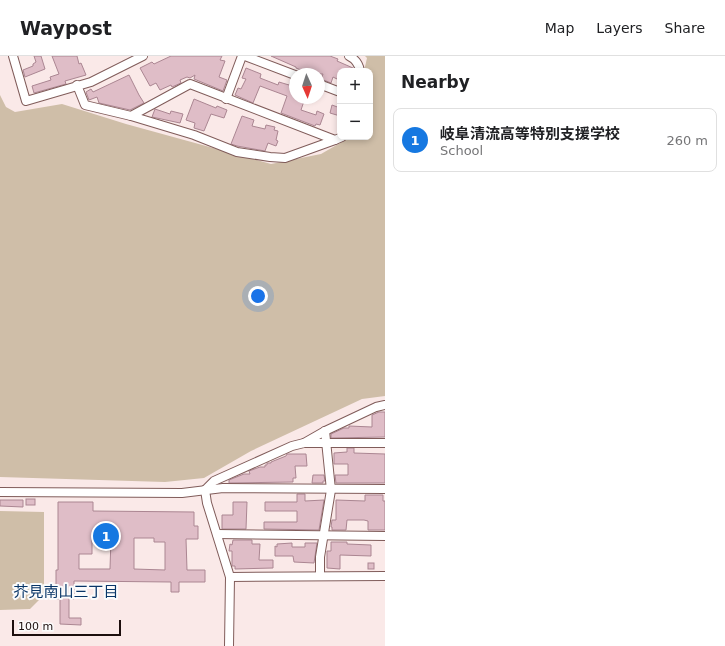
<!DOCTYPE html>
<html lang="en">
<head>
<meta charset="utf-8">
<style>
  :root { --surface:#fff; --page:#f6f6f6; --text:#202124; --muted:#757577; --line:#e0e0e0; --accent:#1678e1 }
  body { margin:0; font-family:"DejaVu Sans","Noto Sans JP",sans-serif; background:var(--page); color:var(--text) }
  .controls { position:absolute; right:12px; top:12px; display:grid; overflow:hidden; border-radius:8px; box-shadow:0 2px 6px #0003 }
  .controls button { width:36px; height:36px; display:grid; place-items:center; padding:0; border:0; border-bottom:1px solid var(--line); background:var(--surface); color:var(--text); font:20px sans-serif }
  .compass { position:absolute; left:289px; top:12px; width:36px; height:36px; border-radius:50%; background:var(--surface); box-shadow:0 2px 6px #0003; rotate:177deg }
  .scale { position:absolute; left:12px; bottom:10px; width:109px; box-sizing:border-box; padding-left:4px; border:2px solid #1c0e0d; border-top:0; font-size:11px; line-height:14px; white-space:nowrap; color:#1c0e0d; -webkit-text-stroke:3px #fbfbfb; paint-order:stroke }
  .you { position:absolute; left:258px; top:240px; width:14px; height:14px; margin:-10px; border:3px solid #fff; border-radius:50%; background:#1a73e8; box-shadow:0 0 0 6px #1a73e833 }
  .badge { display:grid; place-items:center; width:26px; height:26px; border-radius:50%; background:var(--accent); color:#fff; font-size:13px; font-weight:700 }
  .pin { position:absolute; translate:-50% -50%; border:2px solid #fff; box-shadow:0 1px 4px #0006 }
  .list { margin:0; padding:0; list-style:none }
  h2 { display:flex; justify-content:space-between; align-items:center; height:52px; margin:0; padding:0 16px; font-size:17px }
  h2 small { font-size:13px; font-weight:400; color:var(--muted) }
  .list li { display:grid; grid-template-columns:26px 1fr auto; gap:12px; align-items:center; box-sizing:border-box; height:64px; margin:0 8px 8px; padding:0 8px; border:1px solid var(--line); border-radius:8px }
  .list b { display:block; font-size:15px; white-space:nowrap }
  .list p { margin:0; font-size:13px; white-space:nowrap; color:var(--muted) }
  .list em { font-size:13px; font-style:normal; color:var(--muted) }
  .map { position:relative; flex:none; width:385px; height:590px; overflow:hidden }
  header { display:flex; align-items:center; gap:24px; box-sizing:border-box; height:56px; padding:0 20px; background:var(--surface); border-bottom:1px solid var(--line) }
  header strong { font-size:19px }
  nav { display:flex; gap:22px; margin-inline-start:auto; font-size:14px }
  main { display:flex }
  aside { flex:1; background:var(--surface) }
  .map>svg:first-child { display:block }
  .green { fill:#cfbea8 }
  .building { fill:#dfbdc7; stroke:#ab8692; fill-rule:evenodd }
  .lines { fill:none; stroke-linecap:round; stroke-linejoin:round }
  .street-casing { stroke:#805c5a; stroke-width:10 }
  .street { stroke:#fff; stroke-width:8 }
  .labels { text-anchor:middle; stroke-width:4; stroke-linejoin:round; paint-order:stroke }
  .neighbourhood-label { font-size:15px; fill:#083567; stroke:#fbfbfb }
</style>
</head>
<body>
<header>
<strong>Waypost</strong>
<nav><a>Map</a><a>Layers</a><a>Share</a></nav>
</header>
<main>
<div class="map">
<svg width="385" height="590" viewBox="0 0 385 590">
  <rect width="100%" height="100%" fill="#fae9e8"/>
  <!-- green -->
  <g class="green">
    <path d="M365,0H385V340L362,343L251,395L204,422L165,426L0,421V39L6,51L15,56L62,48L126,68L271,108L321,98L347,83V81H370V15H364L367,2Z"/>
    <path d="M0,455L44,456V539L30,553L0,554Z"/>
  </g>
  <!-- building -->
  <g class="building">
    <path d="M34,0H41L45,13L25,21L23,14L33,10V8L36,6Z"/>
    <path d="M52,0H77L79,8L81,7L86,19L65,25L66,28L34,37L32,30L51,24L50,21L59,18Z"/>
    <path d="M171,0H222L220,4L225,5L219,21L227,24L223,35L194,23L195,19L190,22L187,21L180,24L181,27L172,31L171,29L160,34L156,27L150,30L140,12L152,6L154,8Z"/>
    <path d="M271,0H330L338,3L337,5L353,12L354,15H340L337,23L333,21L331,27L321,23L323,18H308L301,15V14L296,12V11Z"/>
    <path d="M246,12L261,18L260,22L278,29L279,26L289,29L291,24H295V42H305L301,54L316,59L317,55L324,58L320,69L316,68L315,70L281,57L287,40L260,30L253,47L235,39L238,32L241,33L246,23L242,22Z"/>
    <path d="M129,19L139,39L144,47L130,54L99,47L97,41L89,44L86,36L91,33L93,36Z"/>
    <path d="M194,43L216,52L217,50L227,54L224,62L211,58L204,75L194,72L195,67L186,64Z"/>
    <path d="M332,49L340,52V60L330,57Z"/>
    <path d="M155,53L170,58L171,55L183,58L180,67L152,61Z"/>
    <path d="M242,60L254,64L252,70L265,73L266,69L275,71L274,74L278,75L276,84L278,85L276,90L268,87L265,95L237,90L231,88Z"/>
    <path d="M379,356H385V381L331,382V378L344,372H349V370L372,371V359Z"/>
    <path d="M347,392H354V397L385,398V427H336L335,419H348V408H334V397L347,396Z"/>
    <path d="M287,398H306L307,410H295L296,422H293V426L229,427V424L244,418H250L249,415L260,411H265V409H267V407H271V406L286,400Z"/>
    <path d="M313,419H324L325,425H323V427H312Z"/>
    <path d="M297,438H305V445L324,444L319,474L264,473V466H297V455H265V446H297Z"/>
    <path d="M365,439H383V445H385V474H368V465L364,464H347L346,474H332V471H331L332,464H336V444L365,445Z"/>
    <rect x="26" y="443" width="9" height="6"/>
    <path d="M0,444H23V451L0,450Z"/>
    <path d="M58,446H93V455L194,456V470H198V483H186L187,514H205V526H179V536H171V526L74,525V543H69V562H81V569L60,568V543H56V514H58ZM92,482H111L110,513H79V498H92ZM134,482H154V486H165V514L134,513Z"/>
    <path d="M233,446H247L246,473H222V459H233Z"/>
    <path d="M233,484H252V488H260L259,504H273V512L235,513V510H232V495H229L230,488L232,489Z"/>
    <path d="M331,486H347V488L371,489V500L340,499V513L327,512V495H331Z"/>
    <path d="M292,487V491H305V487H317L314,507L294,506L293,500H275V490L277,491V488Z"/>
    <rect x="368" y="507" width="6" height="6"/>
  </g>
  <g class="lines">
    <defs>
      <g id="street">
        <path d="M13,0L26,45L91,26L143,0"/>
        <path d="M245,0L295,19"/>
        <path d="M349,0C355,3 359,8 360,15"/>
        <path d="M319,28L340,36"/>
        <path d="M77,29L85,49L131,60L190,28L335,84L342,81"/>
        <path d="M226,43L242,0"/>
        <path d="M131,60L194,79L237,96L270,101L285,102L335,84"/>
        <path d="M304,387L325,375L376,351L385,349"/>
        <path d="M205,434L214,425L292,390L304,387H385"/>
        <path d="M205,434L207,447L230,521L229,590"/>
        <path d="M0,436L182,437L223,432L385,433"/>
        <path d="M217,478L385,480"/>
        <path d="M320,520V501L331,434L325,375"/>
        <path d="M230,521L385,520"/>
      </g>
    </defs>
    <!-- street casing -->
    <use href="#street" class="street-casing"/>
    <!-- street -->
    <use href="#street" class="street"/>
  </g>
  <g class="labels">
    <!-- neighbourhood labels -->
    <g class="neighbourhood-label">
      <text x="66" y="541">芥見南山三丁目</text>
    </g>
  </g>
</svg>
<div class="controls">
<button>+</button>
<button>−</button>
</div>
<svg class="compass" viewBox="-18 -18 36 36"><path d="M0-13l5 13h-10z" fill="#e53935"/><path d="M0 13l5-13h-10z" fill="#757577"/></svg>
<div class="scale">100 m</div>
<div class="you"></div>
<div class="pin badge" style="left:106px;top:480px">1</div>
</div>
<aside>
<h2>Nearby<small></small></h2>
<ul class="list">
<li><span class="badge">1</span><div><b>岐阜清流高等特別支援学校</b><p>School</p></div><em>260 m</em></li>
</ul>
</aside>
</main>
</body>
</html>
